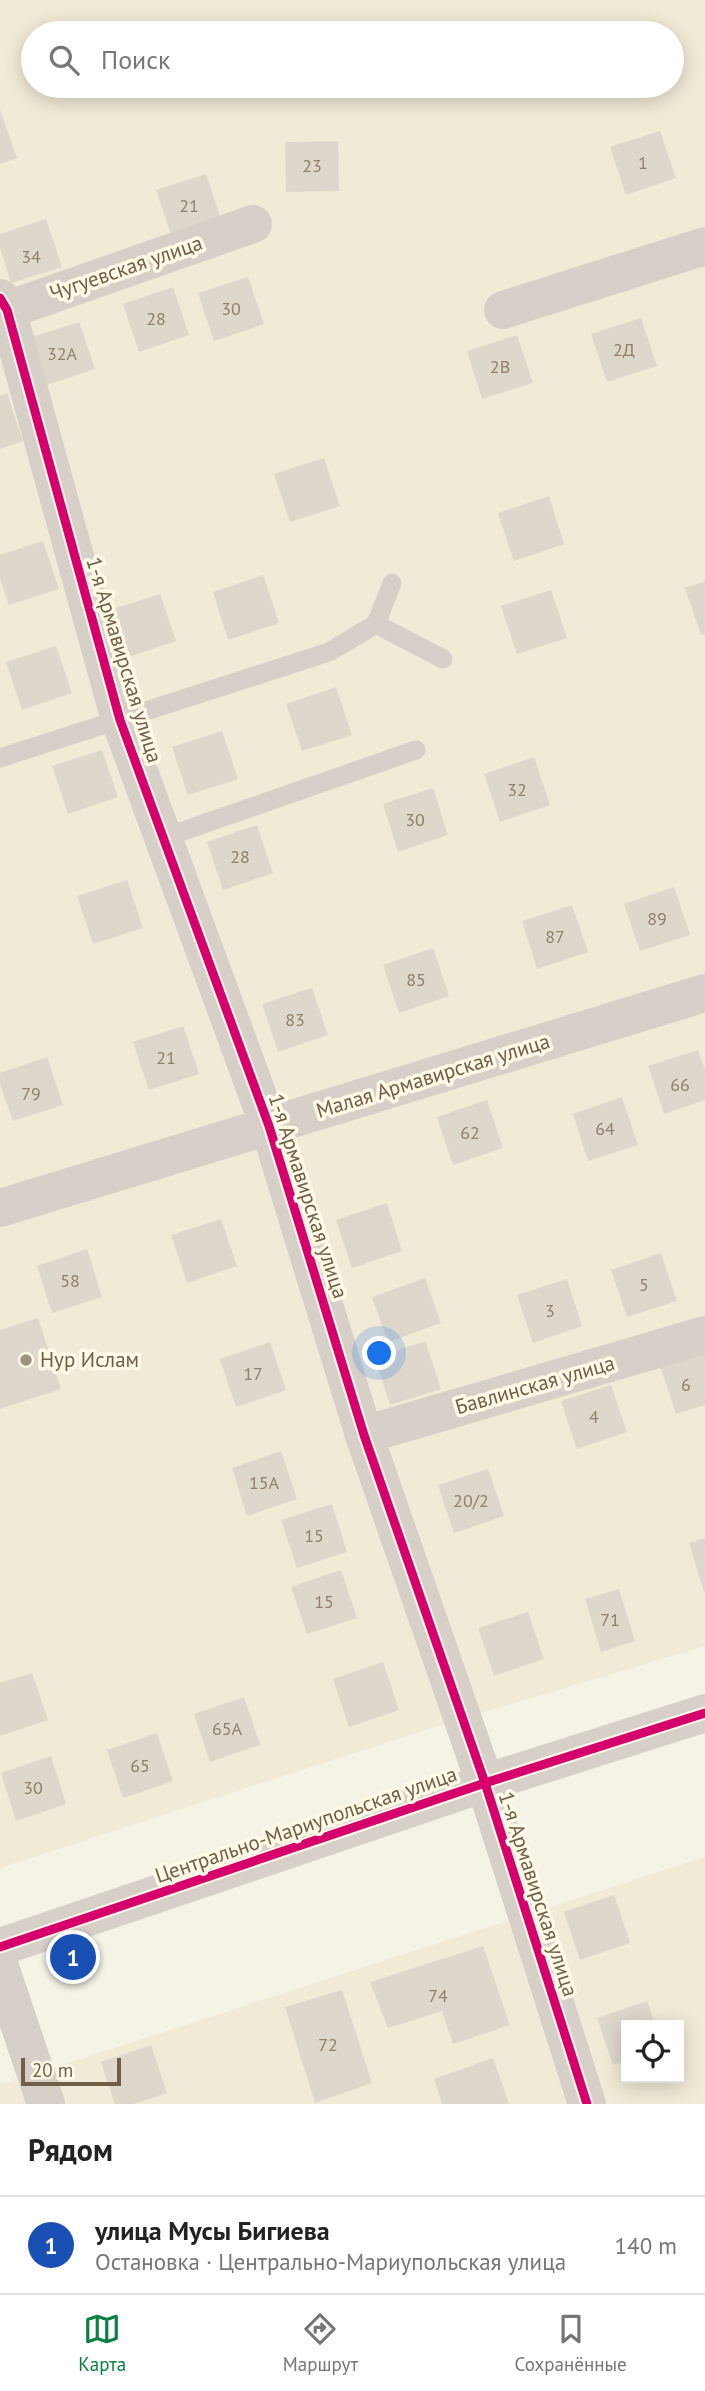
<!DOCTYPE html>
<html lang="ru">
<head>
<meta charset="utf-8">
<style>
  :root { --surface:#fff; --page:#f2f2f2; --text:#222; --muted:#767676; --line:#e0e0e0; --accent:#0b8043 }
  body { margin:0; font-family:"PT Sans",sans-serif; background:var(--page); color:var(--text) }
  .controls { position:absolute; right:21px; bottom:21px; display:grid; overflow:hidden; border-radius:0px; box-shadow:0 4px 18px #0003 }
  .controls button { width:63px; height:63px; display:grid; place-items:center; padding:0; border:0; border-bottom:2px solid var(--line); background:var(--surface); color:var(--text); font:35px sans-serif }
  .scale { position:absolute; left:21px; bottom:18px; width:100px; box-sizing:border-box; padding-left:7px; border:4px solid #715e48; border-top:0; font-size:19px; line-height:24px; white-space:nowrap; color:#715e48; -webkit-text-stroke:5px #fff9e6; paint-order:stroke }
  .you { position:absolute; left:380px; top:1354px; width:24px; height:24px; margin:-18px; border:5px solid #fff; border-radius:50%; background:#1a73e8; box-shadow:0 0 0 10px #1a73e833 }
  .badge { display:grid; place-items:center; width:46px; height:46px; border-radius:50%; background:var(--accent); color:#fff; font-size:23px; font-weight:700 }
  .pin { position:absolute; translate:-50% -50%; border:4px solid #fff; box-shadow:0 2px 7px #0006 }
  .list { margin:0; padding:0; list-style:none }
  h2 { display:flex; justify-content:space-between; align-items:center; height:91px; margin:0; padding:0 28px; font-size:30px }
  h2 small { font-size:23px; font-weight:400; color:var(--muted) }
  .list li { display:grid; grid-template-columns:46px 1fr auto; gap:21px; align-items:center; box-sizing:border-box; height:98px; padding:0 28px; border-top:2px solid var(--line) }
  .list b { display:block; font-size:26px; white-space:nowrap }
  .list p { margin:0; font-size:23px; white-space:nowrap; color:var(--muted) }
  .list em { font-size:23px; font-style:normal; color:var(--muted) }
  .icon { flex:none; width:38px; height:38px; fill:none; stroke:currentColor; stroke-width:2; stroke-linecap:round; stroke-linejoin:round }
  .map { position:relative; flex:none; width:705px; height:2104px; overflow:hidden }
  .search { position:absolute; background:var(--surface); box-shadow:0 4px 18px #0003; left:21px; right:21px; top:21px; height:77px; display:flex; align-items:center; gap:18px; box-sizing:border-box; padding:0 24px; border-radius:38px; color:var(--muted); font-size:26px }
  .sheet { height:189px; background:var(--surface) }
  nav { display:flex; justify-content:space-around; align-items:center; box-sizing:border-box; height:98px; border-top:2px solid var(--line); background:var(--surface); font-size:19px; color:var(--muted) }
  nav a { display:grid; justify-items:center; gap:4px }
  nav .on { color:var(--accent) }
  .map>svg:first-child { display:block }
  .residential { fill:#f1ead6; fill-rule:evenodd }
  .building { fill:#ded8cc }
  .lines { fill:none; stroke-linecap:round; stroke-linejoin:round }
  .service { stroke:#d7d0c9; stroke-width:19 }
  .minor { stroke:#d7d0c9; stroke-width:38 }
  .tertiary { stroke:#d7d0c9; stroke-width:38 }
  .cycleway-casing { stroke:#fff9e6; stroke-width:13 }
  .cycleway { stroke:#d6006c; stroke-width:9 }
  .poi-dot { fill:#9f927f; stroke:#fff9e6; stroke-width:2.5 }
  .labels { text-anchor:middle; stroke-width:7; stroke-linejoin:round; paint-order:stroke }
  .number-label { font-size:18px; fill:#8f7f6c }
  .street-label { font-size:21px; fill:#715e48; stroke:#fff9e6 }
  .poi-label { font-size:21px; fill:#715e48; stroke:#fff9e6; text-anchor:start }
</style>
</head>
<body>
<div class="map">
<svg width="705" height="2104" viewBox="0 0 705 2104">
  <rect width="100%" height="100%" fill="#f5f2e6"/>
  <!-- residential -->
  <g class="residential">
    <path d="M0,0H705V1646L428,1729L0,1868ZM33,33H672V86H33Z"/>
    <path d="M705,1857V2104H0V2085ZM626,2025H679V2078H626Z"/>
  </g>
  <!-- building -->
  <g class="building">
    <path d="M563,86H587L566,93Z"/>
    <path d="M0,110L17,158L0,164Z"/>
    <path d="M660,131L676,178L626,195L610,147Z"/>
    <path d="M338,141L339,191L286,192L285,142Z"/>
    <path d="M206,174L222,222L172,238L156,190Z"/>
    <path d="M46,219L62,267L11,283L0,248V234Z"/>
    <path d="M248,277L264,324L214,341L198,293Z"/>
    <path d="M173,287L189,335L139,352L123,304Z"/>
    <path d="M641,318L657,366L607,382L591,334Z"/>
    <path d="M79,322L95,369L44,386L29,338Z"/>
    <path d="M517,335L533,383L482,399L467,351Z"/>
    <path d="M7,393L23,441L0,449V396Z"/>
    <path d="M324,458L340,506L290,522L274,474Z"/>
    <path d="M549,496L564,544L514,561L498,513Z"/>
    <path d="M43,541L59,589L9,605L0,579V555Z"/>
    <path d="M263,575L279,623L228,640L213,592Z"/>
    <path d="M705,581V634L701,635L685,588Z"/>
    <path d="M551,590L567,638L517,654L501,606Z"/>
    <path d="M160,594L176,641L126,658L110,610Z"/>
    <path d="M56,646L72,693L22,710L6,662Z"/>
    <path d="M336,687L352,735L302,751L286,704Z"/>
    <path d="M222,731L238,779L188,795L172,747Z"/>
    <path d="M102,750L118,797L68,814L52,766Z"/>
    <path d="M534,757L550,805L500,822L484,774Z"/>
    <path d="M433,788L448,835L398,852L383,804Z"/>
    <path d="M257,825L273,873L223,890L207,842Z"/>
    <path d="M127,880L143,928L93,944L77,896Z"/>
    <path d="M674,887L690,935L640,951L624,904Z"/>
    <path d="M572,905L588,952L537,969L522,921Z"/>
    <path d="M433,948L449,996L399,1013L383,965Z"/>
    <path d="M312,988L328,1035L278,1052L262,1004Z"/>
    <path d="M183,1026L199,1074L149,1090L133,1042Z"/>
    <path d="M698,1050L705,1069V1100L664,1114L648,1066Z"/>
    <path d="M47,1057L63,1105L13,1121L0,1084V1073Z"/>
    <path d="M622,1097L638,1145L588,1161L573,1114Z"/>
    <path d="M487,1100L503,1148L453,1165L437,1117Z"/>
    <path d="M387,1203L402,1251L352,1268L336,1220Z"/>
    <path d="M221,1219L237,1266L187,1283L171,1235Z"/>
    <path d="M87,1249L102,1297L52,1313L37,1266Z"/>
    <path d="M661,1253L677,1301L627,1317L611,1270Z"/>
    <path d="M425,1278L441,1323L388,1342L372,1297Z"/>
    <path d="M567,1279L582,1326L533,1343L517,1295Z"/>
    <path d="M38,1318L61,1389L0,1409V1330Z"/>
    <path d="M425,1341L441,1389L390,1405L375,1358Z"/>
    <path d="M270,1342L286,1390L236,1407L220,1359Z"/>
    <path d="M705,1351V1405L676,1414L660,1366Z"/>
    <path d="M611,1385L627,1432L577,1449L561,1401Z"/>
    <path d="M281,1451L297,1499L247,1516L232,1468Z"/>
    <path d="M488,1469L504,1516L454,1533L438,1485Z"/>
    <path d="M332,1504L347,1552L297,1568L281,1520Z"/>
    <path d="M705,1538V1592H704L689,1543Z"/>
    <path d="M341,1570L357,1618L307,1634L291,1587Z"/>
    <path d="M619,1589L635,1641L601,1652L585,1599Z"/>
    <path d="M528,1612L544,1659L494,1676L478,1628Z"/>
    <path d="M383,1662L399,1710L349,1727L333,1679Z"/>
    <path d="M32,1673L48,1720L0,1736V1683Z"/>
    <path d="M244,1697L260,1745L210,1762L194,1714Z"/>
    <path d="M157,1733L173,1781L123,1798L107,1750Z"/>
    <path d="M51,1756L66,1804L16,1821L1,1773Z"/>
    <path d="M614,1895L630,1943L580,1960L564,1912Z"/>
    <path d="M483,1946L510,2025L453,2044L442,2011L388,2028L370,1982Z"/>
    <path d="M342,1990L372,2083L315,2103L285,2007Z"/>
    <path d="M647,2001L655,2025H626V2061L613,2065L597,2018Z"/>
    <path d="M151,2045L167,2093L134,2104H115L101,2062Z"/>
    <path d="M493,2058L509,2104H442L434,2079Z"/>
  </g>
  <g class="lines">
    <!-- service -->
    <g class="service">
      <path d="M376,624L392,583"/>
      <path d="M0,758L329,652L376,624L443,659"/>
      <path d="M163,838L416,750"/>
    </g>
    <!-- minor -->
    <g class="minor">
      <path d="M0,298L7,310L120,720L269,1126L364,1435L485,1783L587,2104"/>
      <path d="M503,310L705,246"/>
      <path d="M0,315L7,310L253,224"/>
      <path d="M0,1208L705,993"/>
      <path d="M364,1435L705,1335"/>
      <path d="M0,1967L46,2104"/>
    </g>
    <!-- tertiary -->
    <path class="tertiary" d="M0,1947L485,1783L705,1713"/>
    <defs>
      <g id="cycleway">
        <path d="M0,298L7,310L120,720L269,1126L364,1435L485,1783L587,2104"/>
        <path d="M0,1947L485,1783L705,1713"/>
      </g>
    </defs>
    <!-- cycleway casing -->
    <use href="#cycleway" class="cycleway-casing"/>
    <!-- cycleway -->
    <use href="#cycleway" class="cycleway"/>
  </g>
  <!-- markers -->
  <circle class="poi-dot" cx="26" cy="1360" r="7"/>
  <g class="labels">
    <!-- number labels -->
    <g class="number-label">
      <text x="643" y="169">1</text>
      <text x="312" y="172">23</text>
      <text x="189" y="212">21</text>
      <text x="31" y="263">34</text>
      <text x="231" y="315">30</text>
      <text x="156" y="325">28</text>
      <text x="624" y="356">2Д</text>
      <text x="62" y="360">32А</text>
      <text x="500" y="373">2В</text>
      <text x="517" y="796">32</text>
      <text x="415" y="826">30</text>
      <text x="240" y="863">28</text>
      <text x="657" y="925">89</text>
      <text x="555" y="943">87</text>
      <text x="416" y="986">85</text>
      <text x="295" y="1026">83</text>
      <text x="166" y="1064">21</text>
      <text x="680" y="1091">66</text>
      <text x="31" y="1100">79</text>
      <text x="605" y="1135">64</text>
      <text x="470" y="1139">62</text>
      <text x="70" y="1287">58</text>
      <text x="644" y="1291">5</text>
      <text x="550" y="1317">3</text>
      <text x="253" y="1380">17</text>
      <text x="686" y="1391">6</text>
      <text x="594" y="1423">4</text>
      <text x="264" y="1489">15А</text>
      <text x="471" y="1507">20/2</text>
      <text x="314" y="1542">15</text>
      <text x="324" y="1608">15</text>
      <text x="610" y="1626">71</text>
      <text x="227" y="1735">65А</text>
      <text x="140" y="1772">65</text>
      <text x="33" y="1794">30</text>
      <text x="438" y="2002">74</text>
      <text x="328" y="2051">72</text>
    </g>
    <!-- street labels -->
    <g class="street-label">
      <text transform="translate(126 268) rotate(-19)" y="7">Чугуевская улица</text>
      <text transform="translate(124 660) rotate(73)" y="7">1-я Армавирская улица</text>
      <text transform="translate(433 1076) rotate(-17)" y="7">Малая Армавирская улица</text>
      <text transform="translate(308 1196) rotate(72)" y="7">1-я Армавирская улица</text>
      <text transform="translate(535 1385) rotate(-16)" y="7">Бавлинская улица</text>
      <text transform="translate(306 1825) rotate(-19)" y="7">Центрально-Мариупольская улица</text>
      <text transform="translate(538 1894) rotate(72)" y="7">1-я Армавирская улица</text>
    </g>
    <!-- poi labels -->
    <g class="poi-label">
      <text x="40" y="1367">Нур Ислам</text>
    </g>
  </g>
</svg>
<div class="controls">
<button><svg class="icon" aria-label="locate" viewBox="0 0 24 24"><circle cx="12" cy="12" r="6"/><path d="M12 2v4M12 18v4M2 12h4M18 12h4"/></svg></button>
</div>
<div class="scale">20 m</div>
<div class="you"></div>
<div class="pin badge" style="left:73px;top:1957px;background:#1a4fb4">1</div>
<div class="search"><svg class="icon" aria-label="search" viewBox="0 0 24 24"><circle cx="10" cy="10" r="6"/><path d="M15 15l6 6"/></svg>Поиск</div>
</div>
<section class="sheet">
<h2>Рядом<small></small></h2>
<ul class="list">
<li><span class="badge" style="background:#1a4fb4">1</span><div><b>улица Мусы Бигиева</b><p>Остановка · Центрально-Мариупольская улица</p></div><em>140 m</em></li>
</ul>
</section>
<nav>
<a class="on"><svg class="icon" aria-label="map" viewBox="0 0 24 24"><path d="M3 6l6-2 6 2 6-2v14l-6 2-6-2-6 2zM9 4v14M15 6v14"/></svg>Карта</a>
<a><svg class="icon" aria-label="directions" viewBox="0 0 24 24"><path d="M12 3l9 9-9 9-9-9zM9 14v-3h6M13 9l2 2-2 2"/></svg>Маршрут</a>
<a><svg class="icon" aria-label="saved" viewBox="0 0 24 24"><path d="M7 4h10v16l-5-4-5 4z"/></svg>Сохранённые</a>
</nav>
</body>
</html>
